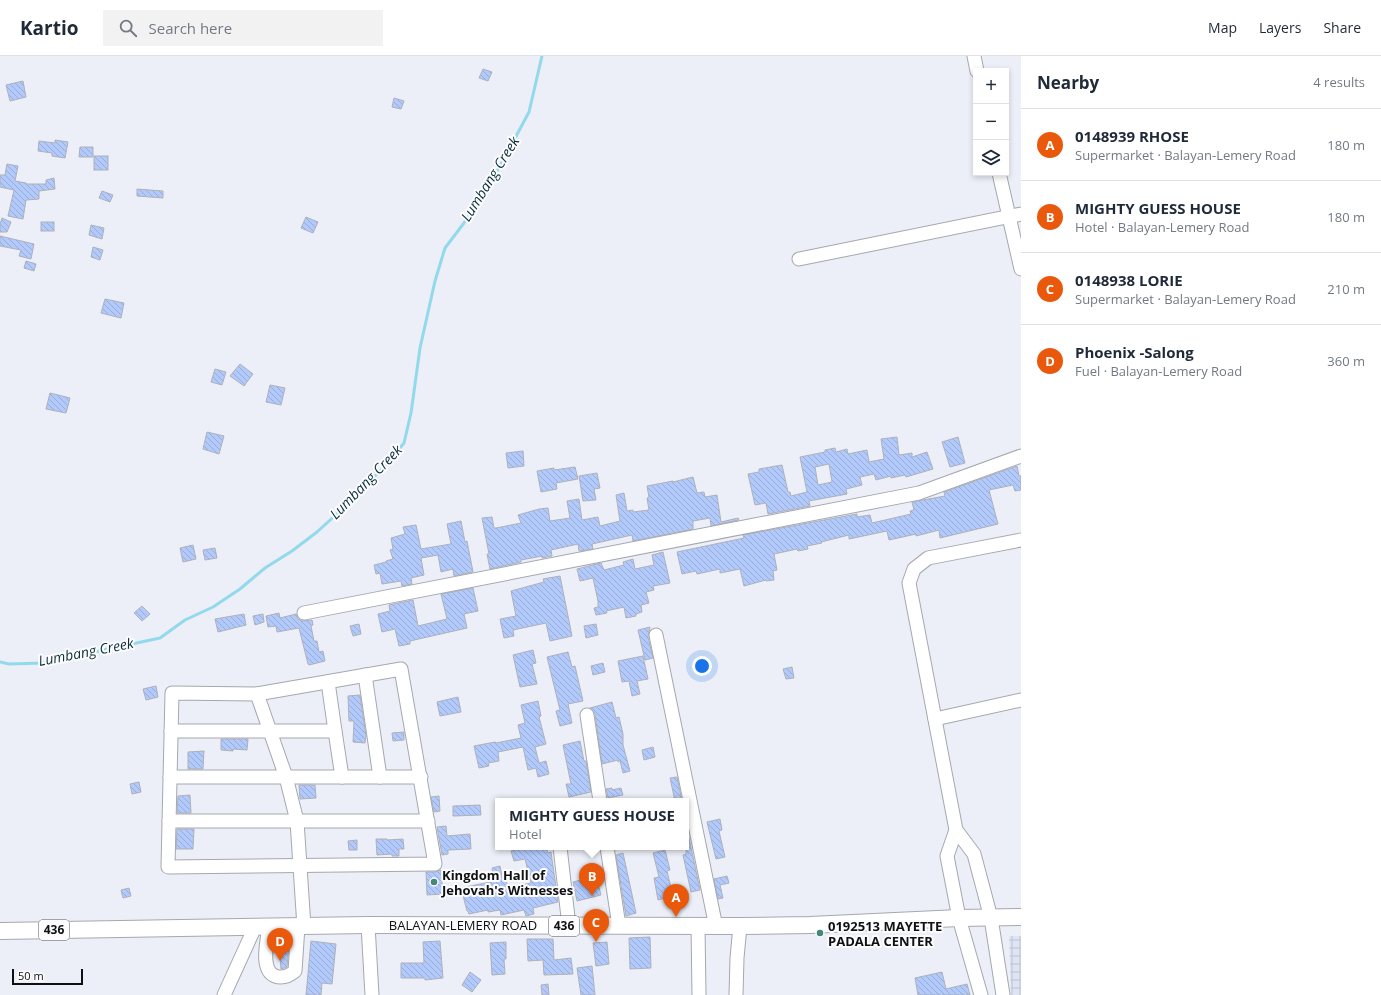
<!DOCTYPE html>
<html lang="en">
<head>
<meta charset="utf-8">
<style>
  :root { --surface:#fff; --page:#f2f2f3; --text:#1f2937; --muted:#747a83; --line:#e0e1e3; --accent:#ea580c }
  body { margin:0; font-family:"Open Sans",sans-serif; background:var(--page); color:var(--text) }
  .controls { position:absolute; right:12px; top:12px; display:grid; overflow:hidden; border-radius:0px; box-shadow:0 2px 6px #0003 }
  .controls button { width:36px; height:36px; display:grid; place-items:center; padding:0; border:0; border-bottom:1px solid var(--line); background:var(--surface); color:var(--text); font:20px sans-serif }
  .scale { position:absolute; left:12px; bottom:10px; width:71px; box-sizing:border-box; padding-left:4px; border:2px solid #0f1012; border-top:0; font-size:11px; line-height:14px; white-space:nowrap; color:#0f1012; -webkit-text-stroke:3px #fcfcfe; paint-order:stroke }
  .you { position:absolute; left:702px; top:610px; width:14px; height:14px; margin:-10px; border:3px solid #fff; border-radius:50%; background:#1a73e8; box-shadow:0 0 0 6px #1a73e833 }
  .badge { display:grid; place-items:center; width:26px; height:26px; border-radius:50%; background:var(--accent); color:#fff; font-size:13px; font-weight:700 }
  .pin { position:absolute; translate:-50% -33px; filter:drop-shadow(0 1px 2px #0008) }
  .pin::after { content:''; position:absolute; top:21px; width:14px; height:12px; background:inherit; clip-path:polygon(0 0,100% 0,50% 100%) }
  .popup { position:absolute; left:495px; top:742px; width:194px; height:52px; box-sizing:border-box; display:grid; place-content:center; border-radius:0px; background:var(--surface); filter:drop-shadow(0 1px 3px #0005); font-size:13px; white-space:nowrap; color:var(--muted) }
  .popup b { font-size:15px; color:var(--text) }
  .popup::after { content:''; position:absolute; left:50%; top:100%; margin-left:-8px; border:8px solid transparent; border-top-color:var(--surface) }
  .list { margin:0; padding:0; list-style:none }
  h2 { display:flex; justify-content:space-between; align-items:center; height:52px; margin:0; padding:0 16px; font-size:17px }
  h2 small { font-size:13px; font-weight:400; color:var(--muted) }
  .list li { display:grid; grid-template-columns:26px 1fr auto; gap:12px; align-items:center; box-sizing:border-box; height:72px; padding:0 16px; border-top:1px solid var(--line) }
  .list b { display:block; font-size:15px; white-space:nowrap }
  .list p { margin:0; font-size:13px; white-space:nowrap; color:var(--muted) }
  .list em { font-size:13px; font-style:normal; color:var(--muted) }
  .icon { flex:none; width:22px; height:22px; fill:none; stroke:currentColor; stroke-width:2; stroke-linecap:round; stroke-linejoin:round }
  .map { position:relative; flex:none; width:1021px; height:939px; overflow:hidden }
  header { display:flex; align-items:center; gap:24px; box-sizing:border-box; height:56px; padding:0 20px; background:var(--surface); border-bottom:1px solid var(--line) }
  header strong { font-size:19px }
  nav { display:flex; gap:22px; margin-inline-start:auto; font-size:14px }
  .search { width:280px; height:36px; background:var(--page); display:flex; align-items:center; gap:10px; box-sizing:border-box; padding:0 14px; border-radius:0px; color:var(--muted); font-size:15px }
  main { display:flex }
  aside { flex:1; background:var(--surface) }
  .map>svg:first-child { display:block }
  .industrial { fill:url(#industrial-grid) }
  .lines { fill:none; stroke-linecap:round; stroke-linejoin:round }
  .stream { stroke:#92d9ec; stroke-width:3 }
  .building { fill:url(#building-back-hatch); stroke:#aeb1b8; fill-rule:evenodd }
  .minor-casing { stroke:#a5a8af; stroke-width:15 }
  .major-casing { stroke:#a5a8af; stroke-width:18 }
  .minor { stroke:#fff; stroke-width:13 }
  .major { stroke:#fff; stroke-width:16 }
  .poi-dot { fill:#43877b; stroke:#fcfcfe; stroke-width:1.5 }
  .labels { text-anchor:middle; stroke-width:4; stroke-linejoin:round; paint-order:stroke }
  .shield { fill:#fcfcfe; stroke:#565759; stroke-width:1 }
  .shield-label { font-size:12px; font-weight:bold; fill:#0f1012 }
  .poi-label { font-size:13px; font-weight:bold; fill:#0f1012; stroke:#fcfcfe; text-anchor:start }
  .street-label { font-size:13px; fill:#0f1012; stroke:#fcfcfe }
  .water-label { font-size:14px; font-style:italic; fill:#0b2f37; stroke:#fcfcfe }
</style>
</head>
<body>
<header>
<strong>Kartio</strong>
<div class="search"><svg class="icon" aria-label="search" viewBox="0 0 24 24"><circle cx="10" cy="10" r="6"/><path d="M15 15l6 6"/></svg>Search here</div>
<nav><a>Map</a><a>Layers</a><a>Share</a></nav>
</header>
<main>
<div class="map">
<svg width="1021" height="939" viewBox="0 0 1021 939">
  <defs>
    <pattern id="industrial-grid" width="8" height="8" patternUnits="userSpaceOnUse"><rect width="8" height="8" fill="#dee4f3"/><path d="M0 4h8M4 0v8" fill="none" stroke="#bdc3cf"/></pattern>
    <pattern id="building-back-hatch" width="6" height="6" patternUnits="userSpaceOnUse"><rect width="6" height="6" fill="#b2c9fb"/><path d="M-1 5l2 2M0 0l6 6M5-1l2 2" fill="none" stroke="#98acd6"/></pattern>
  </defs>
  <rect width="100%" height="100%" fill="#eceff7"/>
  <!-- industrial -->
  <path class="industrial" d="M1009,880H1021V939H1011Z"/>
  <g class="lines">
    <!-- stream -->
    <path class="stream" d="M0,606L9,608L43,607L160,582L185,564L213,551L240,533L265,512L292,495L317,476L340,455L384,411L404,387L411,357L420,292L435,225L445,192L464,167L499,112L529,56L542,0"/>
  </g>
  <!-- building -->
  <g class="building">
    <path d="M483,13L492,16L488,25L479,22Z"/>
    <path d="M23,25L26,41L10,45L6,29Z"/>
    <path d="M394,42L404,45L401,53L392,51Z"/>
    <path d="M55,84L68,86L65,102L52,100V97L38,95L39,85L55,87Z"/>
    <path d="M80,91H93V101H79Z"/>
    <rect x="94" y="100" width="14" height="14"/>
    <path d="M7,108L18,110L15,125L26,127V128H46V124L54,122L55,133L39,135V143L26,144L23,163L8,160L14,134L0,131V119H5Z"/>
    <path d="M137,133L163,135V142L137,140Z"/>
    <path d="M102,135L113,139L110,146L99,142Z"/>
    <path d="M306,161L318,166L313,177L301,172Z"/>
    <path d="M2,162L11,166L7,176H0V168Z"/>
    <rect x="41" y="166" width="13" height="9"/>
    <path d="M91,169L104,172L102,183L89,179Z"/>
    <path d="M0,180L34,188L31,203L19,200L21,194L0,190Z"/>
    <path d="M93,191L103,194L100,204L91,201Z"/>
    <path d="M26,205L36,208L34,215L24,212Z"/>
    <path d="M105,243L124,247L121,262L101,257Z"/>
    <path d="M240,308L253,318L244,330L230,320Z"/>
    <path d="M215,313L226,316L222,329L211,326Z"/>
    <path d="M270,329L285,332L281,349L266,346Z"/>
    <path d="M50,337L70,342L66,357L46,353Z"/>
    <path d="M207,376L224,380L219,398L203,393Z"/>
    <path d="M897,381L899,399L912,397V401L927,396L933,413L906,421L905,419L891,422V420L876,424L874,418L860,421L862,429L846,433L847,438L809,445L810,450L768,458L766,447L755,449L748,418L759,416V413L782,409L788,436H790L791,440L807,436L800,401L825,396V394L835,392L836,396L847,393L848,398L867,394L869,406L884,403L881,383ZM829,408L832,426L818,429L815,411Z"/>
    <path d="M958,381L965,407L950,411L942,386Z"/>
    <path d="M523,395L524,410L508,412L506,397Z"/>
    <path d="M1017,410L1019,420H1021V434L1015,435L1013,429L989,434L998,468L940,482L939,474L916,480V478L889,484L887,475L849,483V479L821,486L822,487L807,490L808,493L798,495L797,493L774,498L777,514L773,515L774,524L766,525V524L744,530L740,513L720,517V513L697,518L696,515L682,518L677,496L744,482L743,479L857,458V461L870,459L872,467L911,458L910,455L914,454L912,446L945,440L944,436Z"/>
    <path d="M575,411L578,423L556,427L557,433L541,436L537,415L554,412V414Z"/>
    <path d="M597,417L600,432L594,433L596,444L583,445L579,420Z"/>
    <path d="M693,421L697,437L704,436L705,441L717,439L721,466L738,462L739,464L711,470L710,462L693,465V473L633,485L632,479L592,488L593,493L579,495L578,488L551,494L552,500L542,502V500L521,504V506L490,513L487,498H489L482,462L492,461L494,472H496L521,467L518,459L539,453L548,452L550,465L570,462L567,445L579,443L582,464L598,461L600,470L620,465L616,439L624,437L627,455L633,454V456L649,454L647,442L649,441L647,430L673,425V426Z"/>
    <path d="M461,465L465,486L467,485L473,516L454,520L453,513L441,516L438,499L421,502L424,519L411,522L412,528L402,530L401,525L382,528L380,517L376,518L374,509L386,506V505L393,503L390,494L393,493L391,482L405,478L403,471L416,469L421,493L451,488L447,468Z"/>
    <path d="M193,489L196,503L183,506L180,492Z"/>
    <path d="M215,492L217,502L205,504L203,494Z"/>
    <path d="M663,496L670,527L653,530L654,534L646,536L649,547L641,549L642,556L636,558V560L626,562L624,551L606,555L607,557L596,559L594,552L598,551V545L593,522L580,525L577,513L601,507L604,514L624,509L623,506L633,503L635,513L654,509L652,499Z"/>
    <path d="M560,520L572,580L550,585L546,567L513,574L514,580L504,582L500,563L516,560L511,535L544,526L543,523Z"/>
    <path d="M473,532L478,555L464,558L467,572L410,585V588L399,590L395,573L382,576L378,558L390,555L389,549L413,544L418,570L447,563L441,538Z"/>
    <path d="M142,550L150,558L142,565L134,557Z"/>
    <path d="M279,557L280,562L296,558L298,563L302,565L312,564L313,569L311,570L314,585H317L319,596L323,595L325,605L309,609L308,608L299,572L277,576L276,570L268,571L266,560Z"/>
    <path d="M244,558L246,569L218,576L215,563Z"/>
    <path d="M263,558L264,566L255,569L253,560Z"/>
    <path d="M359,568L361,578L353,580L350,570Z"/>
    <path d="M596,568L598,579L586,582L584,570Z"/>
    <path d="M650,571L648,581L653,602L645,604L638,574Z"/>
    <path d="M533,594L536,607L532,608L537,628L520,631L513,599Z"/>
    <path d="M568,596L572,611L575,610L583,645L568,648L572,667L560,670L556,655L560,654L547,601Z"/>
    <path d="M643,600L648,623L637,625L640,638L632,640L629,625L622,626L618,605Z"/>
    <path d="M603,607L605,616L593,619L591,610Z"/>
    <path d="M792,611L794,622L786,623L783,613Z"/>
    <path d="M156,630L158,641L146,644L143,633Z"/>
    <path d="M360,639L366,680L365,687L353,686L354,665H349L348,640Z"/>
    <path d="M458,641L461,656L440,660L437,646Z"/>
    <path d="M538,645L541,660L539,661L546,688L535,691L539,707L546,705L549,718L538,721L536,712L528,714L523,691L498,696L499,705L488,707L489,710L479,712L474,690L495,686L496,687L521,682L518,669L525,667L521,649Z"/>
    <path d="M612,646L616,662L619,661L623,678V689L630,715L623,717L620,705L618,706V704L602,708L595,658L590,652Z"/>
    <path d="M404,676V684L393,685L392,677Z"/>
    <path d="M221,683H248L247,694L233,693V695L221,694Z"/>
    <path d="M580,685L584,705H586L591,736L569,741L566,728H571L563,689Z"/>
    <path d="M653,691L655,701L644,704L642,694Z"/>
    <path d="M204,695L203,713H188V696Z"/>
    <path d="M677,721L682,745H675L670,722Z"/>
    <path d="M139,726L141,736L132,738L130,728Z"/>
    <path d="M299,729H315L316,742L300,743Z"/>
    <path d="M612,732V734L621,732L623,739L608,742L606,733Z"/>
    <path d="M190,739L191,757H177L178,740Z"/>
    <path d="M439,740L440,755L434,756L431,741Z"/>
    <path d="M480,749L481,759L453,760V750Z"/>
    <path d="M720,763L722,774L719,775L725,801L716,803L707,766Z"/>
    <path d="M686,768L700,834L691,836L683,799L686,798Z"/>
    <path d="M446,770L447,780L470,778L471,793L448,794V798L442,799L437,771Z"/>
    <path d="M177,773H194L193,793H176Z"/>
    <path d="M376,783H387V784L403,783L404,793H399V800H392V798L377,799Z"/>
    <path d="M357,784V794H349L348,785Z"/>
    <path d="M534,791H546L548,797L551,796L558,846L533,852L534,858L526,860L524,854L501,859L500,854L488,856V854L469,858L468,855H467L461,832L495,825L492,812L500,810L503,825L506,824L508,832L531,827L525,803L514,805L511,795Z"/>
    <path d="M665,794L670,814L667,815L673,840L658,844L654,822L659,821L653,797Z"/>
    <path d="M623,797L636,857L626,860L616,799Z"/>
    <path d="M440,814H441L443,838L427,839L426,816H435Z"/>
    <path d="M596,820L601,839L577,845L573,826Z"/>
    <path d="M727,820L729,827L720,829L723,842L718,843L714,823Z"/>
    <path d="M129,832L131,840L123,842L121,834Z"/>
    <path d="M650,881L651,912L630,913L629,882Z"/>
    <path d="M527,883H553L554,904L571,902L573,918L544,919L543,904L528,905Z"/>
    <path d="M311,885L336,888L332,928L322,927L321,939H306Z"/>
    <path d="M440,885L443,922L425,924V922H401V907H424L423,886Z"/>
    <path d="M506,886V903H504L505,918L492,919L490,887Z"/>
    <path d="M607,886L609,908L596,910L593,887Z"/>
    <path d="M289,889L287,911L281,913L279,890Z"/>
    <path d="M592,910L595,939H581L577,912Z"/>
    <path d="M470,916L481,924L472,936L462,929Z"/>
    <path d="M942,916L946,933L967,928L970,939H918L915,922Z"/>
    <path d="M548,928L549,939H542L541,929Z"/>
  </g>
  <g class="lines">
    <defs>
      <g id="minor">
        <path d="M974,0L977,15"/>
        <path d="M999,117L1021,213"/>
        <path d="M799,203L1021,158"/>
        <path d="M304,557L919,437L1021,400"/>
        <path d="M656,579L716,871"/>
        <path d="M401,613L435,808L168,811L172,637L257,638Z"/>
        <path d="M365,619L380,721"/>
        <path d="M328,626L335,675L342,721"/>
        <path d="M257,638L286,721L297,765L304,871"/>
        <path d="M587,659L600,745"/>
        <path d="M935,663L1021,644"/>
        <path d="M171,675H335"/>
        <path d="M170,721H421"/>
        <path d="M169,765H428"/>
        <path d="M956,774L947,800L959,862L981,939"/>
        <path d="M560,791L569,870"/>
        <path d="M607,791L619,870"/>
        <path d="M368,869L372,939"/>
        <path d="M698,870L699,939"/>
        <path d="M269,871C267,885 260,914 275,920C283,923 289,920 295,915L298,870"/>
        <path d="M224,939L255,871"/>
        <path d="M736,939L737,902L740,870"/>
        <path d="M1003,939L991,862L974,798L956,774L909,527L914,513L928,502L1021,484"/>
      </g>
      <path id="major" d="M0,875L368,869L740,870L810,869L959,862L1021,861"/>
    </defs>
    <!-- minor casing -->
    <use href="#minor" class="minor-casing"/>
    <!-- major casing -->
    <use href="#major" class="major-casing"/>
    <!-- minor -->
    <use href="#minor" class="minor"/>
    <!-- major -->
    <use href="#major" class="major"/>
  </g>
  <!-- markers -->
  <g class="poi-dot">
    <circle cx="434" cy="826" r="4"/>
    <circle cx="820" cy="877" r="4"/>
  </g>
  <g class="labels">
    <!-- shield labels -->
    <g class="shield">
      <rect x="549" y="860" width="30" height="20" rx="3"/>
      <rect x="39" y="864" width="30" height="20" rx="3"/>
    </g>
    <g class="shield-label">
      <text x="564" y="874">436</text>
      <text x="54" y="878">436</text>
    </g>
    <!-- poi labels -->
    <g class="poi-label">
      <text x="442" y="824">Kingdom Hall of<tspan x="442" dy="15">Jehovah's Witnesses</tspan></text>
      <text x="828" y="875">0192513 MAYETTE<tspan x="828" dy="15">PADALA CENTER</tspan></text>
    </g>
    <!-- street labels -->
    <g class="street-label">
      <text x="463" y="874">BALAYAN-LEMERY ROAD</text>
    </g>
    <!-- water labels -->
    <g class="water-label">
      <text transform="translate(490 123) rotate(-58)" y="5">Lumbang Creek</text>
      <text transform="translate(366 426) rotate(-46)" y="5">Lumbang Creek</text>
      <text transform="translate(86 596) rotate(-11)" y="5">Lumbang Creek</text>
    </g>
  </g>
</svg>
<div class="controls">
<button>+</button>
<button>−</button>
<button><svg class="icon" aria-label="layers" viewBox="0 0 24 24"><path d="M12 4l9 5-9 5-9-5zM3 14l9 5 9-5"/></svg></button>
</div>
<div class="scale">50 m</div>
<div class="you"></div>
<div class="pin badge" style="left:676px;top:861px">A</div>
<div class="pin badge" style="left:592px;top:840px">B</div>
<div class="popup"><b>MIGHTY GUESS HOUSE</b>Hotel</div>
<div class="pin badge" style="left:596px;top:886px">C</div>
<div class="pin badge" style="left:280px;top:905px">D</div>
</div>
<aside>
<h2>Nearby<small>4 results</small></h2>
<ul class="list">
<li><span class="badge">A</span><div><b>0148939 RHOSE</b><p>Supermarket · Balayan-Lemery Road</p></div><em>180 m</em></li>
<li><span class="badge">B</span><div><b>MIGHTY GUESS HOUSE</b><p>Hotel · Balayan-Lemery Road</p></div><em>180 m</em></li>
<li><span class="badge">C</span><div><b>0148938 LORIE</b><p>Supermarket · Balayan-Lemery Road</p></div><em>210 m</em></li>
<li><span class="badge">D</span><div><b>Phoenix -Salong</b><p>Fuel · Balayan-Lemery Road</p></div><em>360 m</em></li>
</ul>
</aside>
</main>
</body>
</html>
